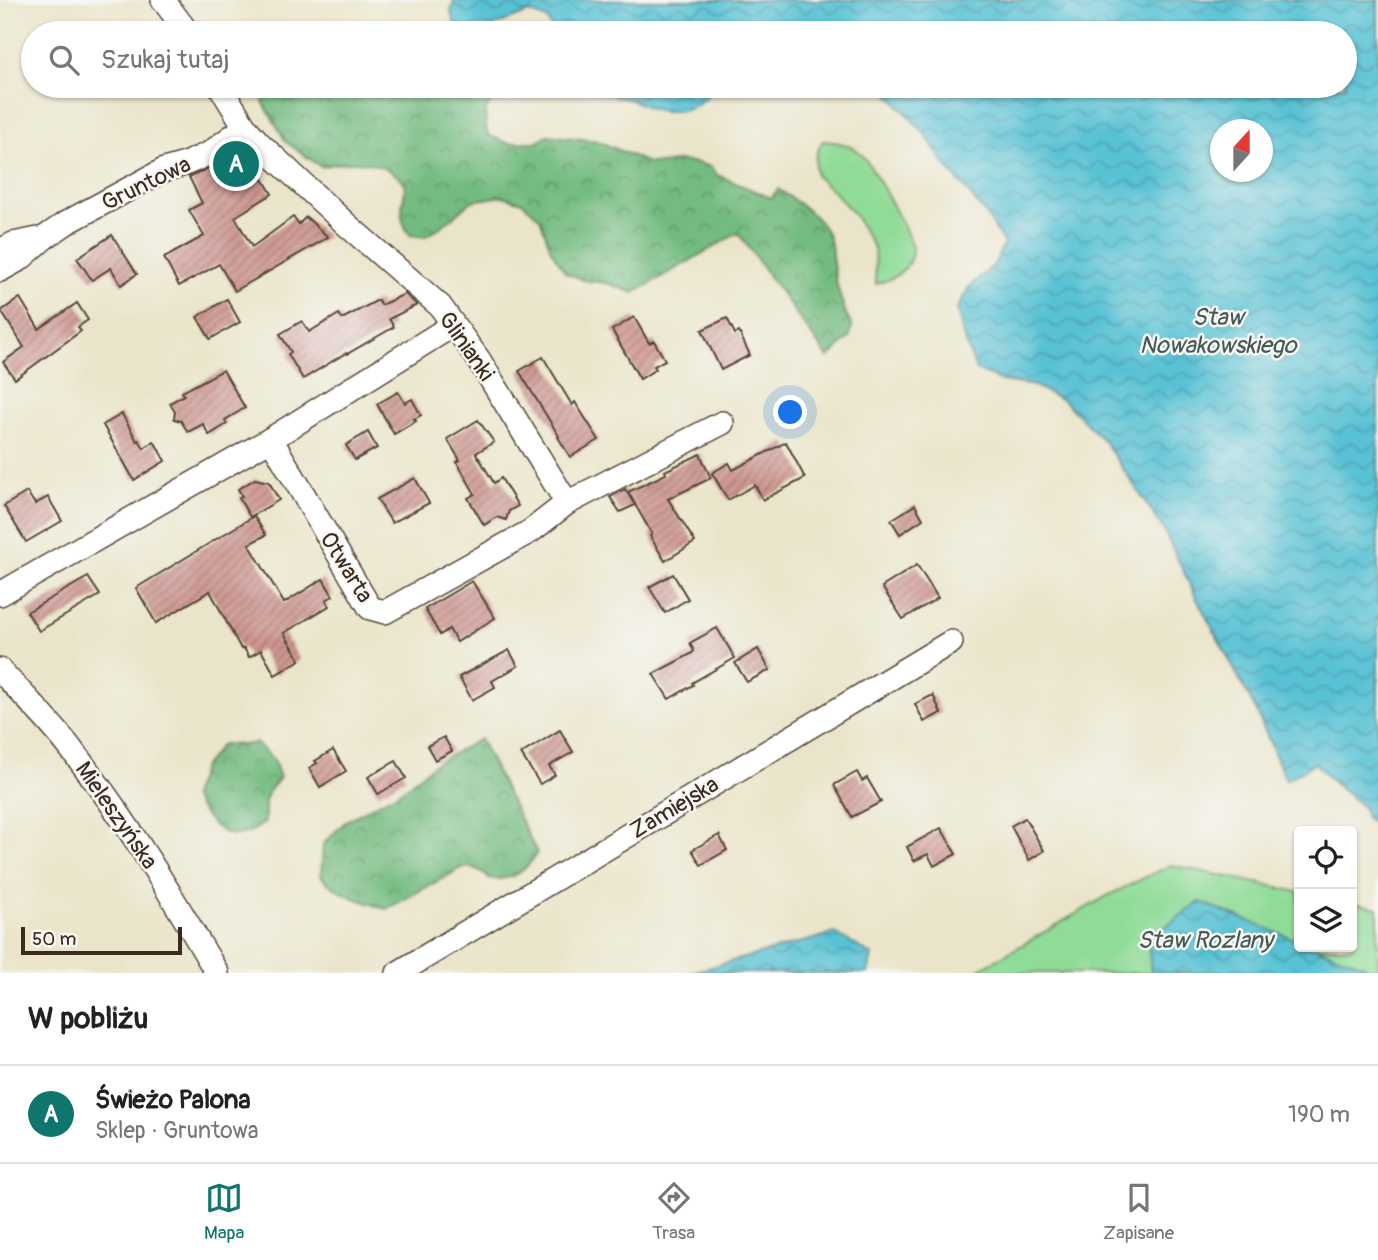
<!DOCTYPE html>
<html lang="pl">
<head>
<meta charset="utf-8">
<style>
  :root { --surface:#fff; --page:#f2f2f2; --text:#222; --muted:#767676; --line:#e0e0e0; --accent:#0f766e }
  body { margin:0; font-family:Pangolin,sans-serif; background:var(--page); color:var(--text) }
  .controls { position:absolute; right:21px; bottom:21px; display:grid; overflow:hidden; border-radius:7px; box-shadow:0 2px 5px #0004 }
  .controls button { width:63px; height:63px; display:grid; place-items:center; padding:0; border:0; border-bottom:2px solid var(--line); background:var(--surface); color:var(--text); font:35px sans-serif }
  .compass { position:absolute; left:1210px; top:119px; width:63px; height:63px; border-radius:50%; background:var(--surface); box-shadow:0 2px 5px #0004; rotate:21deg }
  .scale { position:absolute; left:21px; bottom:18px; width:161px; box-sizing:border-box; padding-left:7px; border:4px solid #3b2a1e; border-top:0; font-size:19px; line-height:24px; white-space:nowrap; color:#3b2a1e; -webkit-text-stroke:5px #f6f6f2; paint-order:stroke }
  .you { position:absolute; left:791px; top:413px; width:24px; height:24px; margin:-18px; border:5px solid #fff; border-radius:50%; background:#1a73e8; box-shadow:0 0 0 10px #1a73e833 }
  .badge { display:grid; place-items:center; width:46px; height:46px; border-radius:50%; background:var(--accent); color:#fff; font-size:23px; font-weight:700 }
  .pin { position:absolute; translate:-50% -50%; border:4px solid #fff; box-shadow:0 2px 7px #0006 }
  .list { margin:0; padding:0; list-style:none }
  h2 { display:flex; justify-content:space-between; align-items:center; height:91px; margin:0; padding:0 28px; font-size:30px }
  h2 small { font-size:23px; font-weight:400; color:var(--muted) }
  .list li { display:grid; grid-template-columns:46px 1fr auto; gap:21px; align-items:center; box-sizing:border-box; height:98px; padding:0 28px; border-top:2px solid var(--line) }
  .list b { display:block; font-size:26px; white-space:nowrap }
  .list p { margin:0; font-size:23px; white-space:nowrap; color:var(--muted) }
  .list em { font-size:23px; font-style:normal; color:var(--muted) }
  .icon { flex:none; width:38px; height:38px; fill:none; stroke:currentColor; stroke-width:2; stroke-linecap:round; stroke-linejoin:round }
  .map { position:relative; flex:none; width:1378px; height:973px; overflow:hidden }
  .search { position:absolute; background:var(--surface); box-shadow:0 2px 5px #0004; left:21px; right:21px; top:21px; height:77px; display:flex; align-items:center; gap:18px; box-sizing:border-box; padding:0 24px; border-radius:38px; color:var(--muted); font-size:26px }
  .sheet { height:189px; background:var(--surface) }
  nav { display:flex; justify-content:space-around; align-items:center; box-sizing:border-box; height:98px; border-top:2px solid var(--line); background:var(--surface); font-size:19px; color:var(--muted) }
  nav a { display:grid; justify-items:center; gap:4px }
  nav .on { color:var(--accent) }
  .map>svg:first-child { display:block }
  .grass { fill:#8fdb97; stroke:#65825a; stroke-width:2 }
  .forest { fill:url(#forest-crowns); stroke:#57724f; stroke-width:2 }
  .water { fill:url(#water-waves); stroke:#4a767a; stroke-width:2; fill-rule:evenodd }
  .building { fill:url(#building-hatch) }
  .lines { fill:none; stroke-linecap:round; stroke-linejoin:round }
  .street-casing { stroke:#554638; stroke-width:26 }
  .street { stroke:#fff; stroke-width:23 }
  .labels { text-anchor:middle; stroke-width:5; stroke-linejoin:round; paint-order:stroke }
  .street-label { font-size:23px; fill:#3b2a1e; stroke:#f6f6f2 }
  .water-label { font-size:24px; font-style:italic; fill:#445855; stroke:#f6f6f2 }
</style>
</head>
<body>
<div class="map">
<svg width="1378" height="973" viewBox="0 0 1378 973">
  <defs>
    <pattern id="forest-crowns" width="20" height="18" patternUnits="userSpaceOnUse" patternTransform="scale(1.75)"><rect width="20" height="18" fill="#73bb80"/><path d="M2 6a3 3 0 1 1 6 0M12 15a3 3 0 1 1 6 0" fill="none" stroke="#609868"/></pattern>
    <pattern id="water-waves" width="16" height="10" patternUnits="userSpaceOnUse" patternTransform="scale(1.75)"><rect width="16" height="10" fill="#59c2d5"/><path d="M0 5q4-4 8 0t8 0" fill="none" stroke="#4b9eac"/></pattern>
    <pattern id="building-hatch" width="6" height="6" patternUnits="userSpaceOnUse" patternTransform="scale(1.75)"><rect width="6" height="6" fill="#cd9590"/><path d="M-1 1l2-2M0 6l6-6M5 7l2-2" fill="none" stroke="#a87a75"/></pattern>
  </defs>
  <rect width="100%" height="100%" fill="#f6f6f2"/>
  <filter id="ink" filterUnits="userSpaceOnUse"><feTurbulence type="fractalNoise" baseFrequency=".0143" numOctaves="2"/><feDisplacementMap in="SourceGraphic" scale="14" xChannelSelector="R" yChannelSelector="G"/><feConvolveMatrix kernelMatrix="1 2 1 2 8 2 1 2 1" color-interpolation-filters="sRGB"/></filter>
  <filter id="wash" filterUnits="userSpaceOnUse"><feTurbulence type="fractalNoise" baseFrequency=".00686" numOctaves="4" result="noise"/><feDisplacementMap in="SourceGraphic" scale="28" xChannelSelector="R" yChannelSelector="G"/><feGaussianBlur stdDeviation="1.57" result="paint"/><feColorMatrix in="noise" values="0 0 0 0 0 0 0 0 0 0 0 0 0 0 0 0 0 1.4 0 .05"/><feComposite in="paint" operator="in"/></filter>
  <g filter="url(#wash)">
    <rect width="100%" height="100%" fill="#eae5ca"/>
    <!-- grass -->
    <g class="grass">
      <path d="M823,141C835,142 848,143 858,151C869,159 913,239 912,250C911,271 893,279 876,284L874,248L854,214L833,191L816,176C814,162 815,153 823,141Z"/>
      <path d="M1171,865L1299,892V947H1352V903L1378,908V973H973L1109,895Z"/>
    </g>
    <!-- forest -->
    <g class="forest">
      <path d="M271,86H505C487,106 481,107 488,135L507,143L537,142L547,135L598,141L648,163L662,164L679,161L698,163L711,167L717,175L771,198L778,189C794,200 813,212 824,228C833,241 831,250 833,264C836,286 842,307 852,327L849,338L828,358L738,233L634,293L607,283L584,280L566,273L551,250L540,218L522,202L503,196L472,201L442,226L424,237L410,235C395,213 405,207 405,183C381,158 352,159 321,167L286,142L263,102Z"/>
      <path d="M480,739L537,853C526,872 512,880 489,879C479,866 463,863 451,874L386,909C362,901 338,895 321,876L323,844L346,821L401,791L436,763Z"/>
      <path d="M256,743L274,760L280,778L269,791L265,801V822C231,851 210,827 192,796L203,767L222,744L243,745Z"/>
    </g>
    <!-- water -->
    <g class="water">
      <path d="M454,0H1378V821L1375,823L1366,818L1363,807L1335,784L1315,763L1286,780L1256,710L1198,601L1161,525L1104,441L1064,401L1035,386L1002,381L976,370L963,335L957,308L970,286L994,265L1004,243L985,213L943,162L925,134L886,91L856,86H1345V33H554L547,19L529,12L476,33L458,32L451,13ZM1220,130H1262V172H1220Z"/>
      <path d="M586,86H715C702,106 682,114 658,110C648,108 638,102 627,99C610,95 601,95 586,86Z"/>
      <path d="M1200,902L1299,941V947H1315L1366,966L1362,973H1151L1148,939Z"/>
      <path d="M835,933L872,955L868,973H689Z"/>
    </g>
    <g id="blocks">
      <!-- building -->
      <g class="building">
        <path d="M243,146L272,194L235,217L252,247L293,217L299,224L306,217L328,237L235,291L219,264L179,286L164,258L204,236L189,210L202,203L189,177L218,164Z"/>
        <path d="M112,235L137,274L121,285L111,268L92,280L77,258Z"/>
        <path d="M405,294L417,305L389,319L394,327L347,354L346,353L303,379L288,354L291,352L280,334L302,321L309,332L339,314L342,319L378,300L381,305Z"/>
        <path d="M20,298L39,329L77,303L88,320L78,327L81,331L15,379L3,362L24,347L1,311Z"/>
        <path d="M227,299L240,322L210,339L197,317Z"/>
        <path d="M634,317L649,343L654,341L665,360L654,366L656,369L640,379L612,330Z"/>
        <path d="M727,318L735,334L739,332L750,355L721,370L702,330Z"/>
        <path d="M543,357L572,405L575,402L599,440L570,457L558,437L559,436L519,371Z"/>
        <path d="M223,370L245,408L225,420L227,424L209,435L203,424L188,432L181,421L174,419L175,412L170,403L184,395L182,392Z"/>
        <path d="M398,392L405,403L412,399L421,415L414,419L416,421L394,434L377,404Z"/>
        <path d="M122,414L137,441L139,440L144,448L154,441L165,461L134,480L103,425Z"/>
        <path d="M478,420L494,442L476,453L494,483L501,478L518,506L509,511L506,520L497,517L484,525L468,498L475,494L457,462L460,460L447,439Z"/>
        <path d="M368,432L377,448L355,460L346,445Z"/>
        <path d="M786,442L805,478L763,500L755,485L728,500L712,473L729,463L733,470Z"/>
        <path d="M700,454L711,478L668,499L695,542L665,561L650,536L652,534L628,492L666,474L665,471Z"/>
        <path d="M415,478L429,503L392,523L377,499Z"/>
        <path d="M255,479L269,482L279,500L250,517L239,498L242,496L238,489Z"/>
        <path d="M625,489L635,505L620,512L610,497Z"/>
        <path d="M27,492L35,504L48,497L62,521L26,542L4,506Z"/>
        <path d="M915,505L923,519L900,534L891,520Z"/>
        <path d="M254,516L266,535L249,544L284,603L323,579L333,596L326,600L329,606L284,633L300,660L275,675L261,650L249,657L244,648L241,649L210,591L156,623L136,588Z"/>
        <path d="M917,565L938,598L903,619L882,587Z"/>
        <path d="M673,574L688,599L665,613L649,587Z"/>
        <path d="M88,577L100,595L39,631L27,612Z"/>
        <path d="M472,581L495,618L457,642L449,629L440,635L425,609Z"/>
        <path d="M717,628L735,658L692,683L693,685L669,699L653,674L691,654L694,651L690,643Z"/>
        <path d="M758,649L770,670L747,682L735,663Z"/>
        <path d="M509,650L518,666L492,681L495,687L472,700L459,677Z"/>
        <path d="M933,695L941,713L924,722L915,704Z"/>
        <path d="M560,730L573,752L549,766L555,775L540,784L521,754Z"/>
        <path d="M444,737L452,751L435,760L427,746Z"/>
        <path d="M333,750L346,771L320,787L309,768L317,763L315,761Z"/>
        <path d="M396,761L406,778L378,794L368,777Z"/>
        <path d="M857,772L862,781L867,778L881,802L852,817L834,785Z"/>
        <path d="M1025,818L1044,851L1029,860L1011,826Z"/>
        <path d="M941,828L956,854L934,866L928,854L914,861L907,847Z"/>
        <path d="M719,835L727,850L701,865L692,850Z"/>
      </g>
    </g>
  </g>
  <g filter="url(#ink)">
    <use href="#blocks" fill-opacity="0" stroke="#554638" stroke-width="2"/>
    <g class="lines">
      <defs>
        <g id="street">
          <path d="M163,0L188,33"/>
          <path d="M220,86L245,127L260,144L347,225L440,306L479,360L567,503L722,423"/>
          <path d="M0,251L13,244L38,239"/>
          <path d="M0,270L20,259L44,238L66,223L164,170L185,164L210,153L245,127"/>
          <path d="M271,439L370,608L385,612L531,531L567,503"/>
          <path d="M0,594L271,439L453,325"/>
          <path d="M0,670C24,696 50,721 71,749C126,819 172,896 217,973"/>
          <path d="M398,973L951,642"/>
        </g>
      </defs>
      <!-- street casing -->
      <use href="#street" class="street-casing"/>
      <!-- street -->
      <use href="#street" class="street"/>
    </g>
  </g>
  <g class="labels">
    <!-- street labels -->
    <g class="street-label">
      <text transform="translate(146 183) rotate(-26)" y="8">Gruntowa</text>
      <text transform="translate(467 346) rotate(55)" y="8">Glinianki</text>
      <text transform="translate(347 567) rotate(58)" y="8">Otwarta</text>
      <text transform="translate(674 807) rotate(-31)" y="8">Zamiejska</text>
      <text transform="translate(117 815) rotate(55)" y="8">Mieleszyńska</text>
    </g>
    <!-- water labels -->
    <g class="water-label">
      <text x="1218" y="325">Staw<tspan x="1218" dy="28">Nowakowskiego</tspan></text>
      <text x="1205" y="948">Staw Rozlany</text>
    </g>
  </g>
</svg>
<div class="controls">
<button><svg class="icon" aria-label="locate" viewBox="0 0 24 24"><circle cx="12" cy="12" r="6"/><path d="M12 2v4M12 18v4M2 12h4M18 12h4"/></svg></button>
<button><svg class="icon" aria-label="layers" viewBox="0 0 24 24"><path d="M12 4l9 5-9 5-9-5zM3 14l9 5 9-5"/></svg></button>
</div>
<svg class="compass" viewBox="-18 -18 36 36"><path d="M0-13l5 13h-10z" fill="#e53935"/><path d="M0 13l5-13h-10z" fill="#767676"/></svg>
<div class="scale">50 m</div>
<div class="you"></div>
<div class="pin badge" style="left:236px;top:164px">A</div>
<div class="search"><svg class="icon" aria-label="search" viewBox="0 0 24 24"><circle cx="10" cy="10" r="6"/><path d="M15 15l6 6"/></svg>Szukaj tutaj</div>
</div>
<section class="sheet">
<h2>W pobliżu<small></small></h2>
<ul class="list">
<li><span class="badge">A</span><div><b>Świeżo Palona</b><p>Sklep · Gruntowa</p></div><em>190 m</em></li>
</ul>
</section>
<nav>
<a class="on"><svg class="icon" aria-label="map" viewBox="0 0 24 24"><path d="M3 6l6-2 6 2 6-2v14l-6 2-6-2-6 2zM9 4v14M15 6v14"/></svg>Mapa</a>
<a><svg class="icon" aria-label="directions" viewBox="0 0 24 24"><path d="M12 3l9 9-9 9-9-9zM9 14v-3h6M13 9l2 2-2 2"/></svg>Trasa</a>
<a><svg class="icon" aria-label="saved" viewBox="0 0 24 24"><path d="M7 4h10v16l-5-4-5 4z"/></svg>Zapisane</a>
</nav>
</body>
</html>
